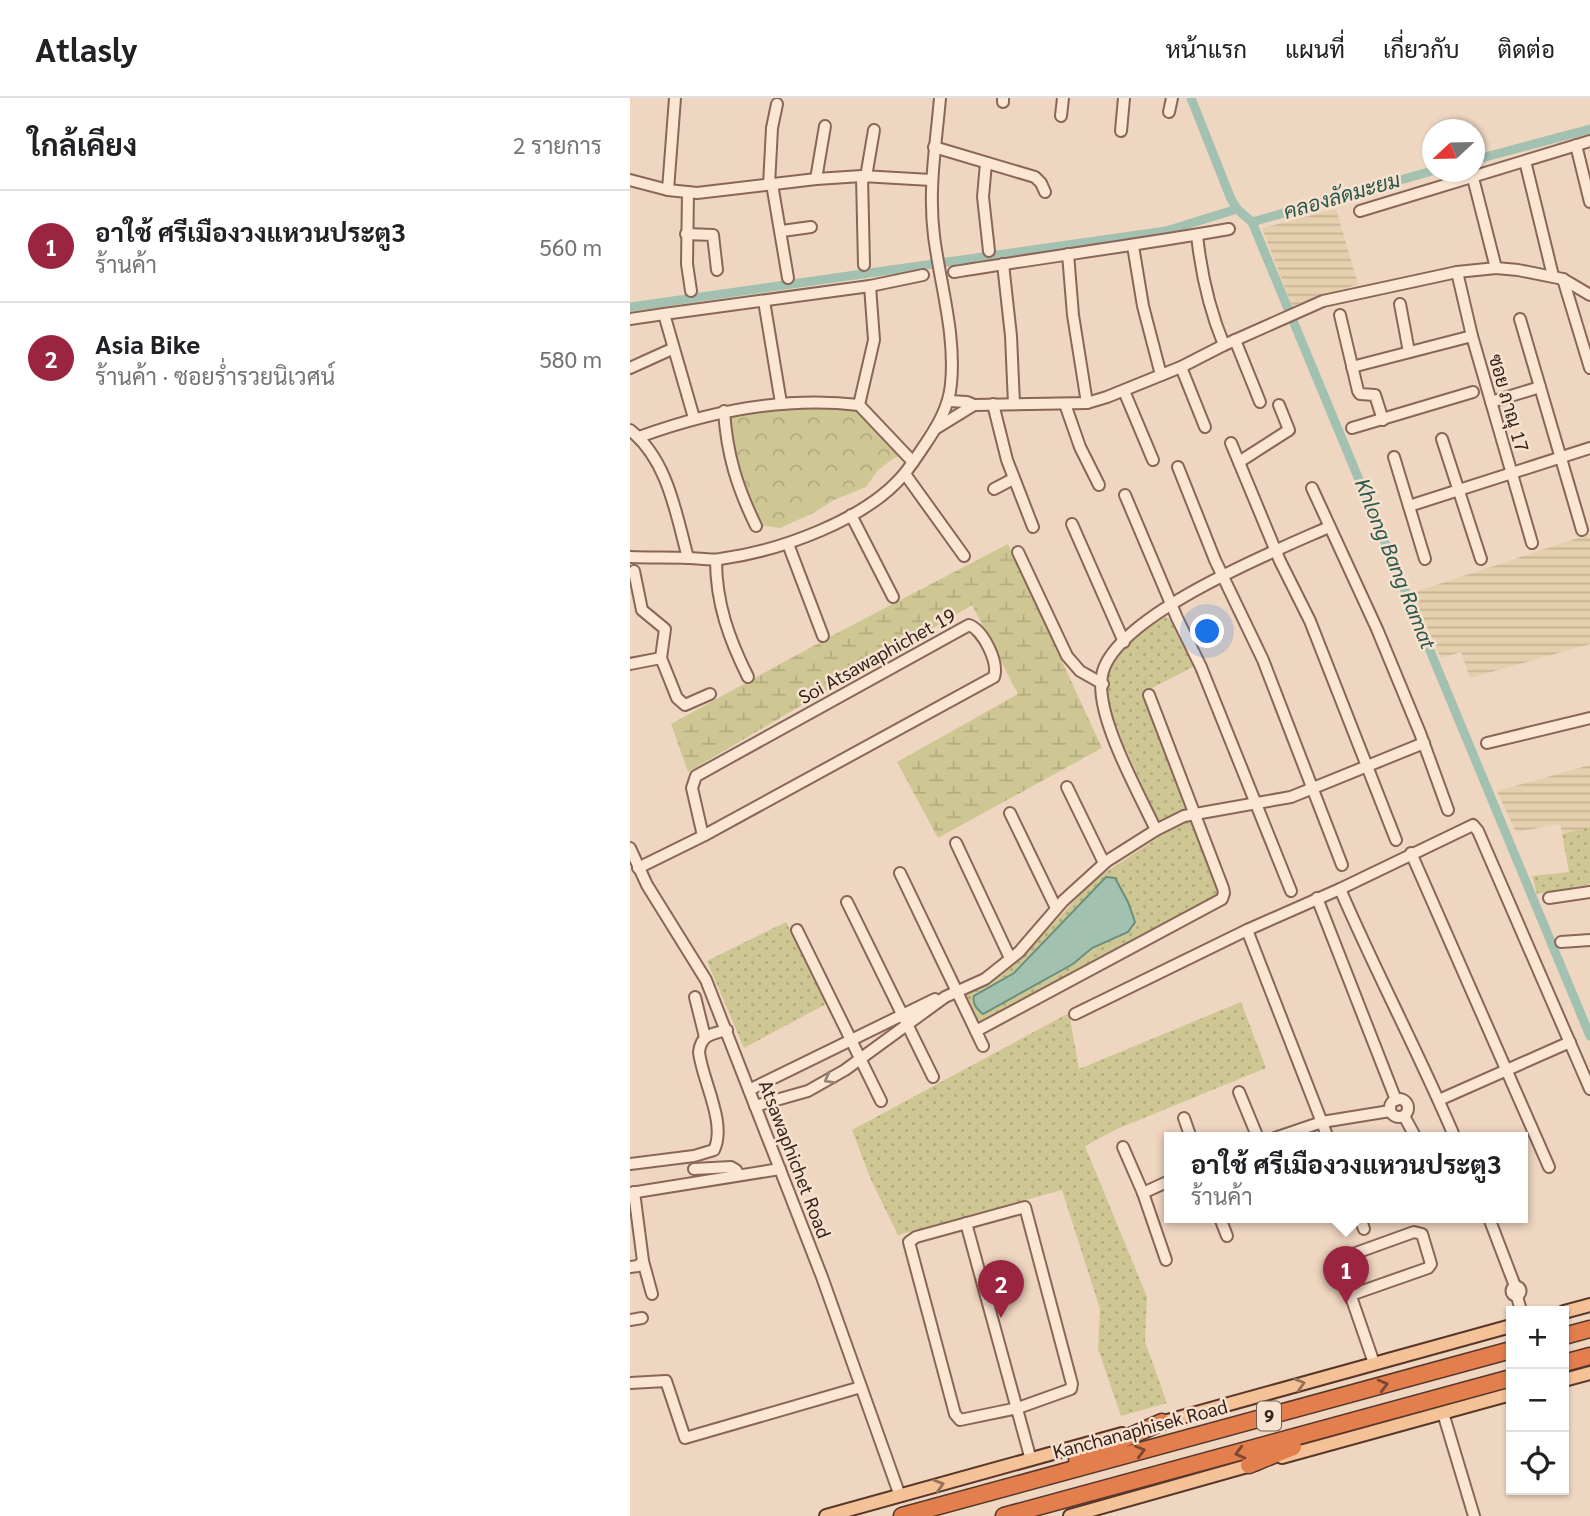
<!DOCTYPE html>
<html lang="th">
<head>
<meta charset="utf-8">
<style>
  :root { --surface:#fff; --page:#f2f2f2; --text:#202124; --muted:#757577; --line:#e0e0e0; --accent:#9b2541 }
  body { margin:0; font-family:Georgia,Sarabun,serif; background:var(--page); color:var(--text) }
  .controls { position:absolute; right:21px; bottom:21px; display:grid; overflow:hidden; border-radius:0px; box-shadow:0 2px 5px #0004 }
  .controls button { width:63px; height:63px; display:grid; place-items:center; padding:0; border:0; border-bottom:2px solid var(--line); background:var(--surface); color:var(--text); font:35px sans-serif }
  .compass { position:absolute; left:792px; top:21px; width:63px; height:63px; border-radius:50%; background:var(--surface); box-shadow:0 2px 5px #0004; rotate:248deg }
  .you { position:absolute; left:578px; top:534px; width:24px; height:24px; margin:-18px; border:5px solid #fff; border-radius:50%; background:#1a73e8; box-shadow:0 0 0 10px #1a73e833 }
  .badge { display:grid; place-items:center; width:46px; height:46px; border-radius:50%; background:var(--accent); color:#fff; font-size:23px; font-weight:700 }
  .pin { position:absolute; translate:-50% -58px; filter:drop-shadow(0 2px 4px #0008) }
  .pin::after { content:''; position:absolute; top:37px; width:24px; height:21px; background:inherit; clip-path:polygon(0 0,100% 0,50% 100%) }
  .popup { position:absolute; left:534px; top:1034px; width:364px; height:91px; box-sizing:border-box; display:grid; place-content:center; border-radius:0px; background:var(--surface); filter:drop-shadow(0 2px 5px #0005); font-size:23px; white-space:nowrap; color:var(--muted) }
  .popup b { font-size:26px; color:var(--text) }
  .popup::after { content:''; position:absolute; left:50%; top:100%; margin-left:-14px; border:14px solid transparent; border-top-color:var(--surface) }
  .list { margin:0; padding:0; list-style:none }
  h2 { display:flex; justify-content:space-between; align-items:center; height:91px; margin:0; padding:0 28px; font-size:30px }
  h2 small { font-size:23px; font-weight:400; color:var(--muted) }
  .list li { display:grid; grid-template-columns:46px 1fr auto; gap:21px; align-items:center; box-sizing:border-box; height:112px; padding:0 28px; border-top:2px solid var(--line) }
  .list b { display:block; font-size:26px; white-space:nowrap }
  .list p { margin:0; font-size:23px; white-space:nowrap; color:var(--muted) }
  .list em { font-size:23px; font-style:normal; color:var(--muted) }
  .icon { flex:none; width:38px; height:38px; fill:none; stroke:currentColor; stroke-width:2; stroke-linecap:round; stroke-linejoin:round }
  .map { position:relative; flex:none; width:960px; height:1418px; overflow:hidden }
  header { display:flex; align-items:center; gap:42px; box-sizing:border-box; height:98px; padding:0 35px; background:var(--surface); border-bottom:2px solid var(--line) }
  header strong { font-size:33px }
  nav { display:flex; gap:38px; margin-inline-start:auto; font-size:24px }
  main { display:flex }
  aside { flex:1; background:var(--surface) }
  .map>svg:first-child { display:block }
  .farmland { fill:url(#farmland-rules) }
  .grass { fill:url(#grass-dots) }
  .wetland { fill:url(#wetland-marsh) }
  .park { fill:url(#park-crowns) }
  .water { fill:#a3c1b1; stroke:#6a907d; stroke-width:2 }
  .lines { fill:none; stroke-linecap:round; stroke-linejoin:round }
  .canal { stroke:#a3c1b1; stroke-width:9 }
  .minor-casing { stroke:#896657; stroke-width:14 }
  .major-casing { stroke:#57362c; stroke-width:16 }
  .highway-casing { stroke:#57362c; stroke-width:19 }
  .minor { stroke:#fae6d3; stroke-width:10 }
  .major { stroke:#f5c196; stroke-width:12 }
  .highway { stroke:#e37e4d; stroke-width:16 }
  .oneway { stroke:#998478 }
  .oneway2 { stroke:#967259 }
  .oneway3 { stroke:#7c4730 }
  .labels { text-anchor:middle; stroke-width:5; stroke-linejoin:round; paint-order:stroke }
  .shield { fill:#f7e2d0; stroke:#715c52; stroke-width:2 }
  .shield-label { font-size:18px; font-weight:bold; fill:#38231c }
  .street-label { font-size:19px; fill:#38231c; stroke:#f7e2d0 }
  .water-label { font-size:21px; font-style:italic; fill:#2b594b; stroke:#f7e2d0 }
</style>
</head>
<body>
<header>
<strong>Atlasly</strong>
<nav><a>หน้าแรก</a><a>แผนที่</a><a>เกี่ยวกับ</a><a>ติดต่อ</a></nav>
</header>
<main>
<aside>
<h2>ใกล้เคียง<small>2 รายการ</small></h2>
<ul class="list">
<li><span class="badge">1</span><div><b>อาใช้ ศรีเมืองวงแหวนประตู3</b><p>ร้านค้า</p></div><em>560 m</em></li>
<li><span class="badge">2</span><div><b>Asia Bike</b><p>ร้านค้า · ซอยร่ำรวยนิเวศน์</p></div><em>580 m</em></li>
</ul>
</aside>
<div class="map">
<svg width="960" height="1418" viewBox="0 0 960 1418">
  <defs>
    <pattern id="farmland-rules" width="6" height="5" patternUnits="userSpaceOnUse" patternTransform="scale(1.75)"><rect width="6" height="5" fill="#e5cfad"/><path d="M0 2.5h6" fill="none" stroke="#c5b194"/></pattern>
    <pattern id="grass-dots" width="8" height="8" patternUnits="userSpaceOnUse" patternTransform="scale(1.75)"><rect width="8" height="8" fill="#cec794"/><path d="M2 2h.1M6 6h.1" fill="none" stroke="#b2ab7f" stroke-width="1.8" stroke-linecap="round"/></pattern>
    <pattern id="wetland-marsh" width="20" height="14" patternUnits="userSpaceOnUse" patternTransform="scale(1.75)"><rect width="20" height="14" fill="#cec794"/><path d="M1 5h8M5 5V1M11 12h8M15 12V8" fill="none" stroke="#b2ab7f"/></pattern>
    <pattern id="park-crowns" width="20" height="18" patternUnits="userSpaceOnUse" patternTransform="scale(1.75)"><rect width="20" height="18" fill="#cec794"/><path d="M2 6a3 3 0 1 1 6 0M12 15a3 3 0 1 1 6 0" fill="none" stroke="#b2ab7f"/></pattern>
  </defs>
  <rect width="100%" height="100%" fill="#efd6c0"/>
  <!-- farmland -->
  <g class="farmland">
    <path d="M706,111L728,186L662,208L632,130Z"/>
    <path d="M960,436V546L840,580L831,554L811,560L782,495Z"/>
    <path d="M960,667V729L932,736L930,726L886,734L867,693Z"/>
  </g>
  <!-- grass -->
  <g class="grass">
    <path d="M535,519L544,522L565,568L514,594L589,796L585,801L352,924L347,921L335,898L365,881L387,864L464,782L534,736L493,645L475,597L478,572L501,542Z"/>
    <path d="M960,729V786L907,796L902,778L939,774L932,736Z"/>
    <path d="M156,824L198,905L114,950L77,863Z"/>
    <path d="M611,904L636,970L487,1031L455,1048L517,1199L515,1244L537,1305L491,1318L468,1251L470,1211L432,1092L268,1137L241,1082L222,1032L439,915L449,971Z"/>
  </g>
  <!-- wetland -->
  <path class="wetland" d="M378,446L472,650L308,740L267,664L388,596L342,507L58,674L41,626L207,535Z"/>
  <!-- park -->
  <path class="park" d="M227,303L272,358L264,360L248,372L236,389L204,402L185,414L150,430L128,427L112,392L97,316Z"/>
  <!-- water -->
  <path class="water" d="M476,779L485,780L498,804L505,824L498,834L462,850L443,866L353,916C347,911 342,906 344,898L384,875Z"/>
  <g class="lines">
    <!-- canal -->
    <g class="canal">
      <path d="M561,0L601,101L607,111L622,124L960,938"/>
      <path d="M844,62L960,31"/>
      <path d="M622,124L802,73"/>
      <path d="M0,209L536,133L607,111"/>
    </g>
    <defs>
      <g id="minor">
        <path d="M373,4V0"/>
        <path d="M539,14L542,0"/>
        <path d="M431,18L433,0"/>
        <path d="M491,33L494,0"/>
        <path d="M946,47L960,104"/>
        <path d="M304,49L405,79L411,85L415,94"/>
        <path d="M895,63L923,178"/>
        <path d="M356,65L353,99L359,153"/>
        <path d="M232,78L234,167"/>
        <path d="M236,79L244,32"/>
        <path d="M843,80L866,170"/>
        <path d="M186,81L195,28"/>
        <path d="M0,82L38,92L67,95L186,81L232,78L301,82"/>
        <path d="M142,86L158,180"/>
        <path d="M139,87L142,30L147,6"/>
        <path d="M38,92L45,0"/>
        <path d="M58,94L57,166L61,193"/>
        <path d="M730,113L960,43"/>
        <path d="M152,133L181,129"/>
        <path d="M56,136L83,137L87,172"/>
        <path d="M567,137C571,175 579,211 594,247"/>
        <path d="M503,148L513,208L531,277"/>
        <path d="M438,156L443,217L457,305"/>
        <path d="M373,166L381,238L384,306"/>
        <path d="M324,174C416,159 508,147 599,131"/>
        <path d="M827,174L842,238L902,445"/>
        <path d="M933,181L960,270"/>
        <path d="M134,203L151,305"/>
        <path d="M770,206L779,254"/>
        <path d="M710,217L728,293L730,296L745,297L753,322"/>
        <path d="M0,221L34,216"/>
        <path d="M890,221L952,432"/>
        <path d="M605,242L630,304"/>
        <path d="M551,269L575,329"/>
        <path d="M722,269L842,238"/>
        <path d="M0,270L42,251"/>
        <path d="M494,293L523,362"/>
        <path d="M319,303L337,304L344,307L457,305L477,299L551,269L594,247L693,203L827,174L866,170L888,172L933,181L960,197"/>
        <path d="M861,304L910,289"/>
        <path d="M363,306L377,362L403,429"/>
        <path d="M435,306L450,349L469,387"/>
        <path d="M229,307L283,364"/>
        <path d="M94,313C97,357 107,389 126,428"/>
        <path d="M64,320L34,216L240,188L293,177"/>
        <path d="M722,330L843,294"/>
        <path d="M305,331L344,307"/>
        <path d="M0,332C38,362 46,416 58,460"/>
        <path d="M9,339C80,313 153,298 229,307L244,242L240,188"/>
        <path d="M812,341L851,461"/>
        <path d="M601,345L650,463L680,523L766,742"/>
        <path d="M764,359L795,461"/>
        <path d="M609,364L659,332L649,307"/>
        <path d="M548,369L585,462L633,562L712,767"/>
        <path d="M275,376L334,458"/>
        <path d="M682,390L747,531L790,635L818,712"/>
        <path d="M364,391L383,381"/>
        <path d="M495,397L547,520L571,569L661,793"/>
        <path d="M779,408L960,350"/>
        <path d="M221,417L263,499"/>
        <path d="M442,426L494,544"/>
        <path d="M158,446L193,538"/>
        <path d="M388,454L437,558L450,573L473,586"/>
        <path d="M0,459C20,460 39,459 59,460C69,460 80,463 90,461C149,453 237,422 275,375C282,366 288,357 294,348C307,329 319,309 321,286C326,236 310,186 304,138C298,91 306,47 310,0"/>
        <path d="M86,462C86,505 99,541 118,579"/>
        <path d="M4,473L12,512L35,531L31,560L47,600L55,607L80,596"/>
        <path d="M0,566L31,560"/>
        <path d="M857,645L960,620"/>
        <path d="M437,689L474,765"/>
        <path d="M380,715L426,810"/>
        <path d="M526,732C509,696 477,638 472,599C471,592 471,580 473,573C491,515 645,453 699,429"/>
        <path d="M326,745L380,860"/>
        <path d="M0,750L17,787L76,882L192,1179L270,1398"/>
        <path d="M781,755L919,1069"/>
        <path d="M8,770L73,738L364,579C369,564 353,532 339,527L66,678L62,690L73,738"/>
        <path d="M270,775L353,948"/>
        <path d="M710,791C746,875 789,955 825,1040"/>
        <path d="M687,800L766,1002"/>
        <path d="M919,800L960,794"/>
        <path d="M217,804L303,979"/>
        <path d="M167,832L251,1003"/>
        <path d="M617,832L698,1040"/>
        <path d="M931,844L960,842"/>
        <path d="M65,899L75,939"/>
        <path d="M445,916L617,832L710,791L843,727L848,733L960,991"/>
        <path d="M346,933L592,801L594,795L593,790L519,597"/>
        <path d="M119,992L305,901"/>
        <path d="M609,994L628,1040"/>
        <circle cx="769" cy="1010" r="9"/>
        <path d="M809,1002L940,944"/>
        <path d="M125,1008L178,993L215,972L315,899L355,881L389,854L433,803L477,763L526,732L554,718L661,699L794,645"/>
        <path d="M774,1018L786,1040"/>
        <path d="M554,1020L561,1040"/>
        <path d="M645,1040L692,1024L760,1013"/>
        <path d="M493,1049L513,1095L536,1162"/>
        <path d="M0,1066L64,1058L84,1052C97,1025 72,982 69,954C71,937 81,936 97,932"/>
        <path d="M64,1071L101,1069L106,1072L109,1077"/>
        <path d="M0,1095L150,1071"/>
        <path d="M513,1095L539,1083"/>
        <path d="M395,1109L442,1286L441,1291L388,1310L330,1322L325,1316L279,1144L286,1139Z"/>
        <path d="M590,1120L597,1138"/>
        <path d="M730,1120L734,1131"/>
        <path d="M859,1120L885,1188"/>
        <path d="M336,1125L401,1362"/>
        <path d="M13,1163L22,1196"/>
        <path d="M0,1169L8,1168L13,1163L4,1094"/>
        <circle cx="886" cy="1193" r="4.5"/>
        <path d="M721,1197L798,1170L801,1166L792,1136L784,1134L709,1161V1164L744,1265"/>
        <path d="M887,1198L891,1213"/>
        <path d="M0,1222L12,1220"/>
        <path d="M0,1285L36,1283L55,1340L231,1289"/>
        <path d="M813,1315L844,1418"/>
      </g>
      <g id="major">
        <path d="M934,1214L960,1207"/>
        <path d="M934,1282L960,1275"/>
        <path d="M523,1327L881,1228"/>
        <path d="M652,1359L881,1296"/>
        <path d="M196,1418L492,1336"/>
        <path d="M440,1418L628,1365"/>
      </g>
      <g id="highway">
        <path d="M934,1238L960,1231"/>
        <path d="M934,1265L960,1258"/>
        <path d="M447,1362L532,1324"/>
        <path d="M619,1367L663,1349"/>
        <path d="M272,1418L881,1252"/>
        <path d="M374,1418L881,1280"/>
      </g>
    </defs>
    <!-- minor casing -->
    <use href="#minor" class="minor-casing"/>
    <!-- major casing -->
    <use href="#major" class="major-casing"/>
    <!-- highway casing -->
    <use href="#highway" class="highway-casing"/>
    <!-- minor -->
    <use href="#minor" class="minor"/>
    <!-- major -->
    <use href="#major" class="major"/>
    <!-- highway -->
    <use href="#highway" class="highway"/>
  </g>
  <!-- one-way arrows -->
  <defs><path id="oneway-chevron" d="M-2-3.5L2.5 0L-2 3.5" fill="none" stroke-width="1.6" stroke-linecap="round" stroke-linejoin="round" transform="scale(1.75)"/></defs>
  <use class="oneway" href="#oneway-chevron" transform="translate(199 981) rotate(151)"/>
  <g class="oneway2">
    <use href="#oneway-chevron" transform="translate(670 1286) rotate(-16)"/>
    <use href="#oneway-chevron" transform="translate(309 1387) rotate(-16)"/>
  </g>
  <g class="oneway3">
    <use href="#oneway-chevron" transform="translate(753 1287) rotate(-15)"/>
    <use href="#oneway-chevron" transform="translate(510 1353) rotate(-15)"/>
    <use href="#oneway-chevron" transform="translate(610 1355) rotate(165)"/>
  </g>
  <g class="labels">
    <!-- shield labels -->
    <rect class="shield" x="627" y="1303.5" width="24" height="29" rx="5"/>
    <g class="shield-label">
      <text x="639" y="1324">9</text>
    </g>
    <!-- street labels -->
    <g class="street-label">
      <text transform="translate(879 305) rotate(74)" y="7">ซอย ภาณุ 17</text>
      <text transform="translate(247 558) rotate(-29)" y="7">Soi Atsawaphichet 19</text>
      <text transform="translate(165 1061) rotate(69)" y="7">Atsawaphichet Road</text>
      <text transform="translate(510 1331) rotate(-15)" y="7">Kanchanaphisek Road</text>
    </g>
    <!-- water labels -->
    <g class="water-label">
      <text transform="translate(712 98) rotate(-16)" y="7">คลองลัดมะยม</text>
      <text transform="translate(765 466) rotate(68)" y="7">Khlong Bang Ramat</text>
    </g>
  </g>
</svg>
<div class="controls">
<button>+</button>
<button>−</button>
<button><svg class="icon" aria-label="locate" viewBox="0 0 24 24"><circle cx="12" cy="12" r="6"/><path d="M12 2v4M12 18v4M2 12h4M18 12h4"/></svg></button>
</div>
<svg class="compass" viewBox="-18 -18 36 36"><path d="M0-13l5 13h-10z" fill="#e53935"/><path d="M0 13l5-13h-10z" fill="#757577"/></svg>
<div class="you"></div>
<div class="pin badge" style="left:716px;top:1206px">1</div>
<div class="popup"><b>อาใช้ ศรีเมืองวงแหวนประตู3</b>ร้านค้า</div>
<div class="pin badge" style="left:371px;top:1220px">2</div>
</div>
</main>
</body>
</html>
